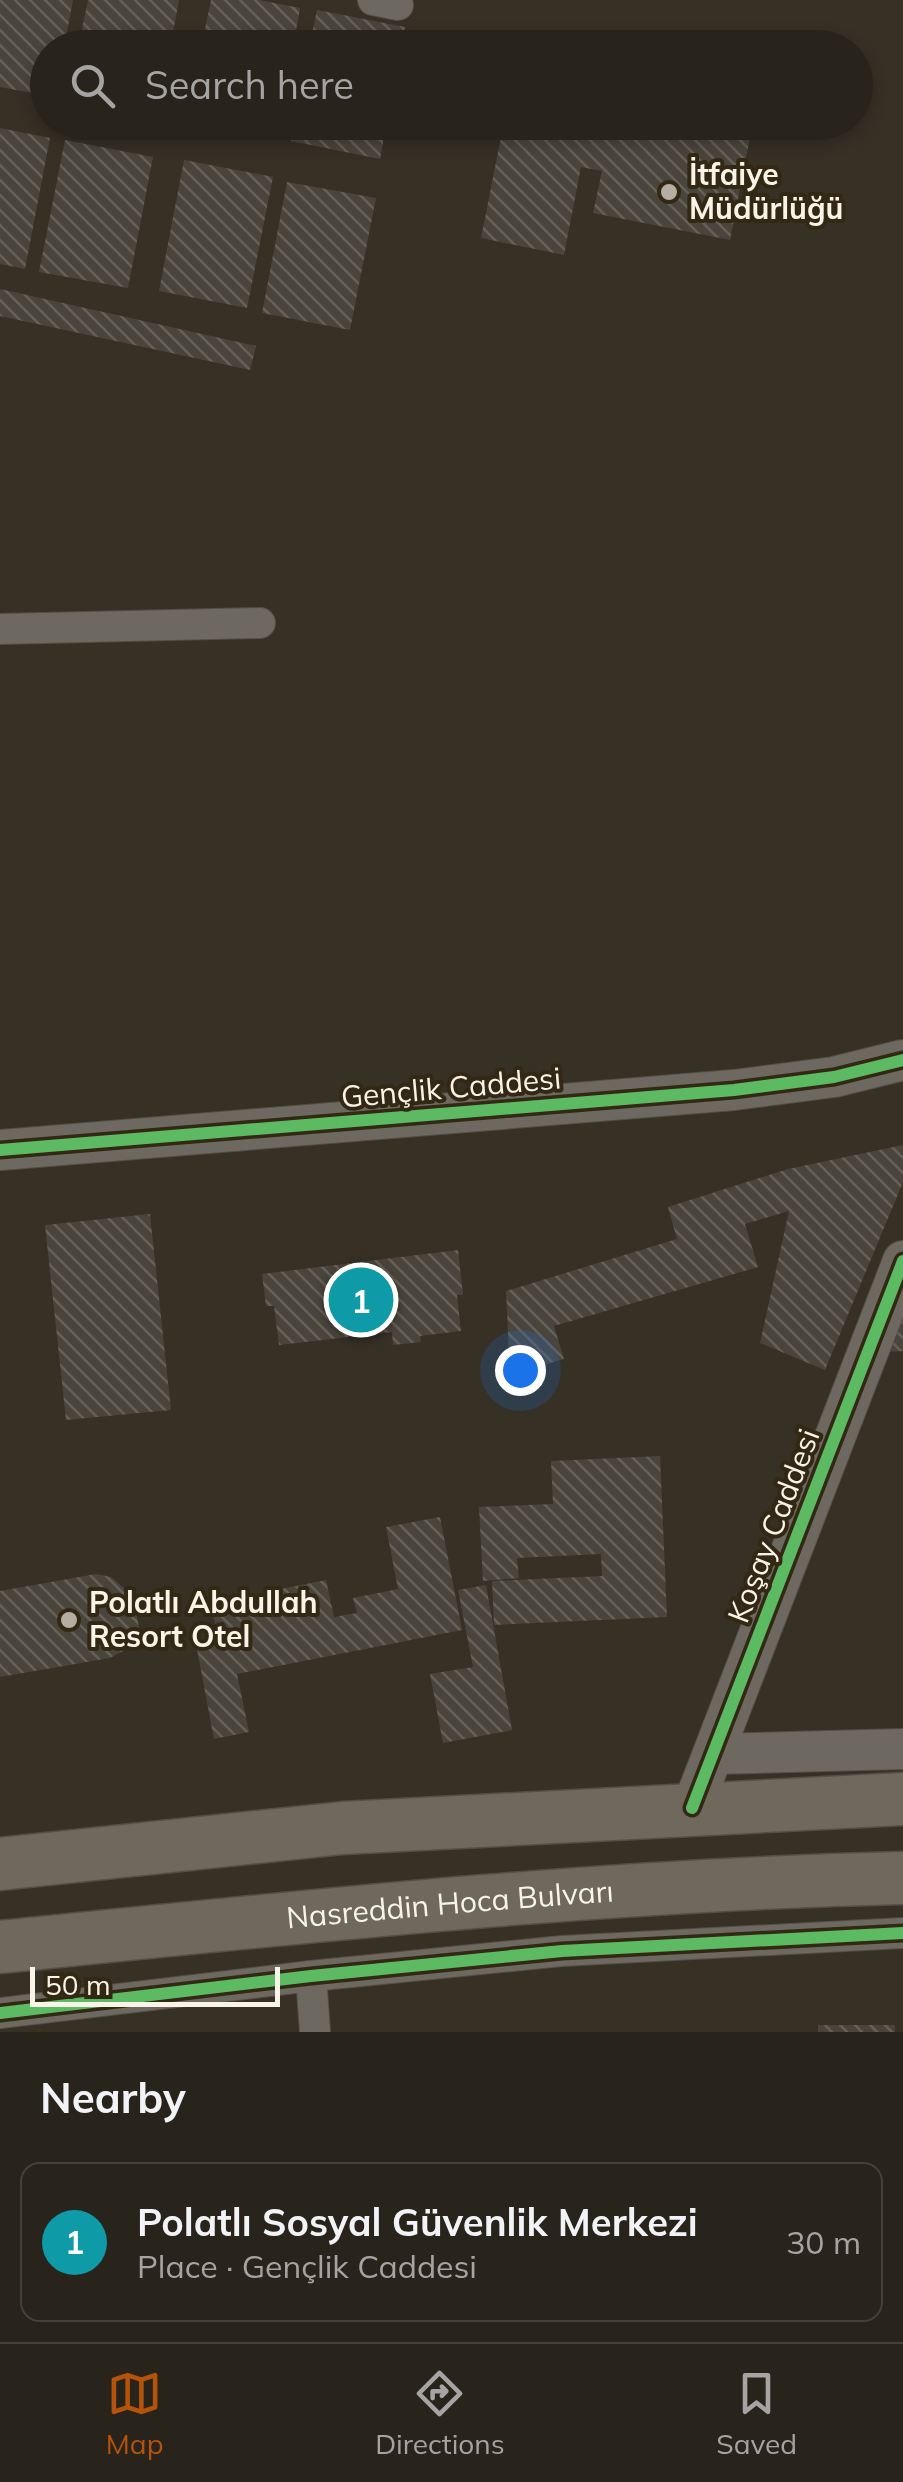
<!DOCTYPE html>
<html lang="en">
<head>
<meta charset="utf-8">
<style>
  :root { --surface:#28241c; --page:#302c25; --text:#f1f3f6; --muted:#a5a4a3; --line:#44413b; --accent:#b45309 }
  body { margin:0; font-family:Mulish,sans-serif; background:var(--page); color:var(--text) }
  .scale { position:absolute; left:30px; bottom:25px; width:250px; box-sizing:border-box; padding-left:10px; border:5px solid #faf3e7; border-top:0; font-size:28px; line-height:35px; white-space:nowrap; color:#faf3e7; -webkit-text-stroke:8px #332814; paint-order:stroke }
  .you { position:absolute; left:520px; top:1370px; width:35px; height:35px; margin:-25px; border:8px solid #fff; border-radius:50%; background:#1a73e8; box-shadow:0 0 0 15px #1a73e833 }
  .badge { display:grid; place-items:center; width:65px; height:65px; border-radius:50%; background:var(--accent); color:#fff; font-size:32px; font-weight:700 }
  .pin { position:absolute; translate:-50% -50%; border:5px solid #fff; box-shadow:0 2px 10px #0006 }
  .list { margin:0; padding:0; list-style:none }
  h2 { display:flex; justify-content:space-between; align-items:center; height:130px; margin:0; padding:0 40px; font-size:42px }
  h2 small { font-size:32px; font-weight:400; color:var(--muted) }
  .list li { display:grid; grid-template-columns:65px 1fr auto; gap:30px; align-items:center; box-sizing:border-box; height:160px; margin:0 20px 20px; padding:0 20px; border:2px solid var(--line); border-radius:20px }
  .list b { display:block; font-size:38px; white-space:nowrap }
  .list p { margin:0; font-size:32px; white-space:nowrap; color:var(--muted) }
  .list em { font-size:32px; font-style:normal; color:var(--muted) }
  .icon { flex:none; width:55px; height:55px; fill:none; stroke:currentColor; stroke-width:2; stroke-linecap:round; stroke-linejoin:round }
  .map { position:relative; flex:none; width:903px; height:2032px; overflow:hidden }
  .search { position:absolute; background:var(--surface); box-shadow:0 5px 15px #0003; left:30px; right:30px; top:30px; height:110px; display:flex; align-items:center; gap:25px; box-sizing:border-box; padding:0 35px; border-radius:55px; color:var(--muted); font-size:38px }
  .sheet { height:310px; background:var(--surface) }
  nav { display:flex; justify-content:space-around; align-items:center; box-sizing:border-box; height:140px; border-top:2px solid var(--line); background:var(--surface); font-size:28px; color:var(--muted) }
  nav a { display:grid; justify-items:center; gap:5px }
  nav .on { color:var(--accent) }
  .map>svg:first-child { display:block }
  .building { fill:url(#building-back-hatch) }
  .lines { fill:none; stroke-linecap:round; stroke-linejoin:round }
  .minor-casing { stroke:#544e46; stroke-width:32 }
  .tertiary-casing { stroke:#544e46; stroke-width:42 }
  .trunk-casing { stroke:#544e46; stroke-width:55 }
  .minor { stroke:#6e6960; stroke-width:30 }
  .tertiary { stroke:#6e6960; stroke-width:40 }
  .trunk { stroke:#6e685d; stroke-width:52 }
  .cycleway-casing { stroke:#332814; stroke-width:19 }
  .cycleway { stroke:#5cba63; stroke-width:12 }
  .poi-dot { fill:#b5afa3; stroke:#332814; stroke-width:4 }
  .labels { text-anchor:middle; stroke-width:8; stroke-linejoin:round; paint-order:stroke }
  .poi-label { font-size:30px; font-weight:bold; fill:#faf3e7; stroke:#332814; text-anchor:start }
  .street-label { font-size:30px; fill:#faf3e7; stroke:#332814 }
</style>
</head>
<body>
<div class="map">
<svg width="903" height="2032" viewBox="0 0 903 2032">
  <defs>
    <pattern id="building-back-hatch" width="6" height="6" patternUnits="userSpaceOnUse" patternTransform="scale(2.5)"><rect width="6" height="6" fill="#4a453c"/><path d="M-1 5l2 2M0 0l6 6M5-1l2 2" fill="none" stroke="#656058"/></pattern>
  </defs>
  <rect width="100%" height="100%" fill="#363025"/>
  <!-- building -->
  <g class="building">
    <path d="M0,0H73L64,48H48V96L0,87Z"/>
    <path d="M88,0H179L170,48H78Z"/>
    <path d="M211,0H259L300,8L293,48H201Z"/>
    <path d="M317,10L405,27L401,48H309Z"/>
    <path d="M197,122H278L275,140Z"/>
    <path d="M295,122H387L380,159L291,141Z"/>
    <path d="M504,122H753L730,240L593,213L602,171L581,167L564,255L481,238Z"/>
    <path d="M0,128L50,138L25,269L0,264Z"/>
    <path d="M65,140L153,157L128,288L39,272Z"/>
    <path d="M184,160L273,177L247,308L159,291Z"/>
    <path d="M287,182L376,198L350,330L262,313Z"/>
    <path d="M0,289L256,346L250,370L0,316Z"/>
    <path d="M903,1145V1182L825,1370L760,1343L789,1211L745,1224L758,1267L554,1326L564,1359L510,1375L506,1291L677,1239L668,1207L788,1169Z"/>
    <path d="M150,1214L171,1410L66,1420L45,1225Z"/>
    <path d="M458,1250L463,1295H457L461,1331L420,1336L421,1342L393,1345L392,1332L279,1345L274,1306H266L262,1274Z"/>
    <path d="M903,1298V1351L873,1353Z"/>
    <path d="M660,1456L667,1617L494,1625L492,1581L602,1576L601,1554L517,1558L519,1578L483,1581L479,1507L553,1504L551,1461Z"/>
    <path d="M440,1517L462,1630L237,1674L249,1732L214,1739L196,1644L218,1639L211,1603L326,1580L334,1617L357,1613L353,1598L398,1589L386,1527Z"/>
    <path d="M96,1574L111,1577L133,1596L139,1627L134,1640L123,1651L110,1658L0,1677V1591Z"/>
    <path d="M486,1585L512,1730L443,1743L430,1674L473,1667L458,1590Z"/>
    <rect x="818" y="2025" width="77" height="7"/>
  </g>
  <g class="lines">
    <defs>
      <g id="minor">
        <path d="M373,0L398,5"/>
        <path d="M0,629L260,623"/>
        <path d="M311,1976L315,2032"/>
        <path d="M0,2013L311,1976L562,1951L903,1933"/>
      </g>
      <g id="tertiary">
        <path d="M0,1150L734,1090L834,1077L903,1060"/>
        <path d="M714,1754L903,1749"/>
        <path d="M692,1808L903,1261"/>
      </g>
      <g id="trunk">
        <path d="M0,1864L343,1828L903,1799"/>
        <path id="s1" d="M0,1947C300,1917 601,1885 903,1878"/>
      </g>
    </defs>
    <!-- minor casing -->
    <use href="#minor" class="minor-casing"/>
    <!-- tertiary casing -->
    <use href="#tertiary" class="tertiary-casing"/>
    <!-- trunk casing -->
    <use href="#trunk" class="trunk-casing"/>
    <!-- minor -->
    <use href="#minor" class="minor"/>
    <!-- tertiary -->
    <use href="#tertiary" class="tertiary"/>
    <!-- trunk -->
    <use href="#trunk" class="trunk"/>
    <defs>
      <g id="cycleway">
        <path d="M0,1150L734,1090L834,1077L903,1060"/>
        <path d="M692,1808L903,1261"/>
        <path d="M0,2013L311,1976L562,1951L903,1933"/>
      </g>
    </defs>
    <!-- cycleway casing -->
    <use href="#cycleway" class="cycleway-casing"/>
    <!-- cycleway -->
    <use href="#cycleway" class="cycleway"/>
  </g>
  <!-- markers -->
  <g class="poi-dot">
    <circle cx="669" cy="192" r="10"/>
    <circle cx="69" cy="1620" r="10"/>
  </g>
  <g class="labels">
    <!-- poi labels -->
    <g class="poi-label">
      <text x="689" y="185">İtfaiye<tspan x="689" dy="34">Müdürlüğü</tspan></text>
      <text x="89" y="1613">Polatlı Abdullah<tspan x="89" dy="34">Resort Otel</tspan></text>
    </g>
    <!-- street labels -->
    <g class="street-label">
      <text transform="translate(451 1088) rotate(-5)" y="10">Gençlik Caddesi</text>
      <text transform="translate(774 1526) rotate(-69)" y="10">Koşay Caddesi</text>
      <text dy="10" stroke="none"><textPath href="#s1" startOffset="452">Nasreddin Hoca Bulvarı</textPath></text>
    </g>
  </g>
</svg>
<div class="scale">50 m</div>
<div class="you"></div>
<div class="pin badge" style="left:361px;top:1300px;background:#0f9aa8">1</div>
<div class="search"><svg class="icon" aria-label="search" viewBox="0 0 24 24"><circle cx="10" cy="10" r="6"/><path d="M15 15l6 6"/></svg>Search here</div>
</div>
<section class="sheet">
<h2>Nearby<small></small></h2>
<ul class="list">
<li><span class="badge" style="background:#0f9aa8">1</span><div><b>Polatlı Sosyal Güvenlik Merkezi</b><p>Place · Gençlik Caddesi</p></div><em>30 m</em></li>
</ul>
</section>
<nav>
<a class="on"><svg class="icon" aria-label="map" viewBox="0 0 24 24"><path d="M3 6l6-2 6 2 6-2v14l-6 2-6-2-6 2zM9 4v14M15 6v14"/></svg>Map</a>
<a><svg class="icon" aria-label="directions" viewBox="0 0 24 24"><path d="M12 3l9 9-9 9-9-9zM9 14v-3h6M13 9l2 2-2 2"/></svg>Directions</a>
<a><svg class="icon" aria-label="saved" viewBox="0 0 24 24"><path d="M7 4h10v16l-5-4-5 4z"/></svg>Saved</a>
</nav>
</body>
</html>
